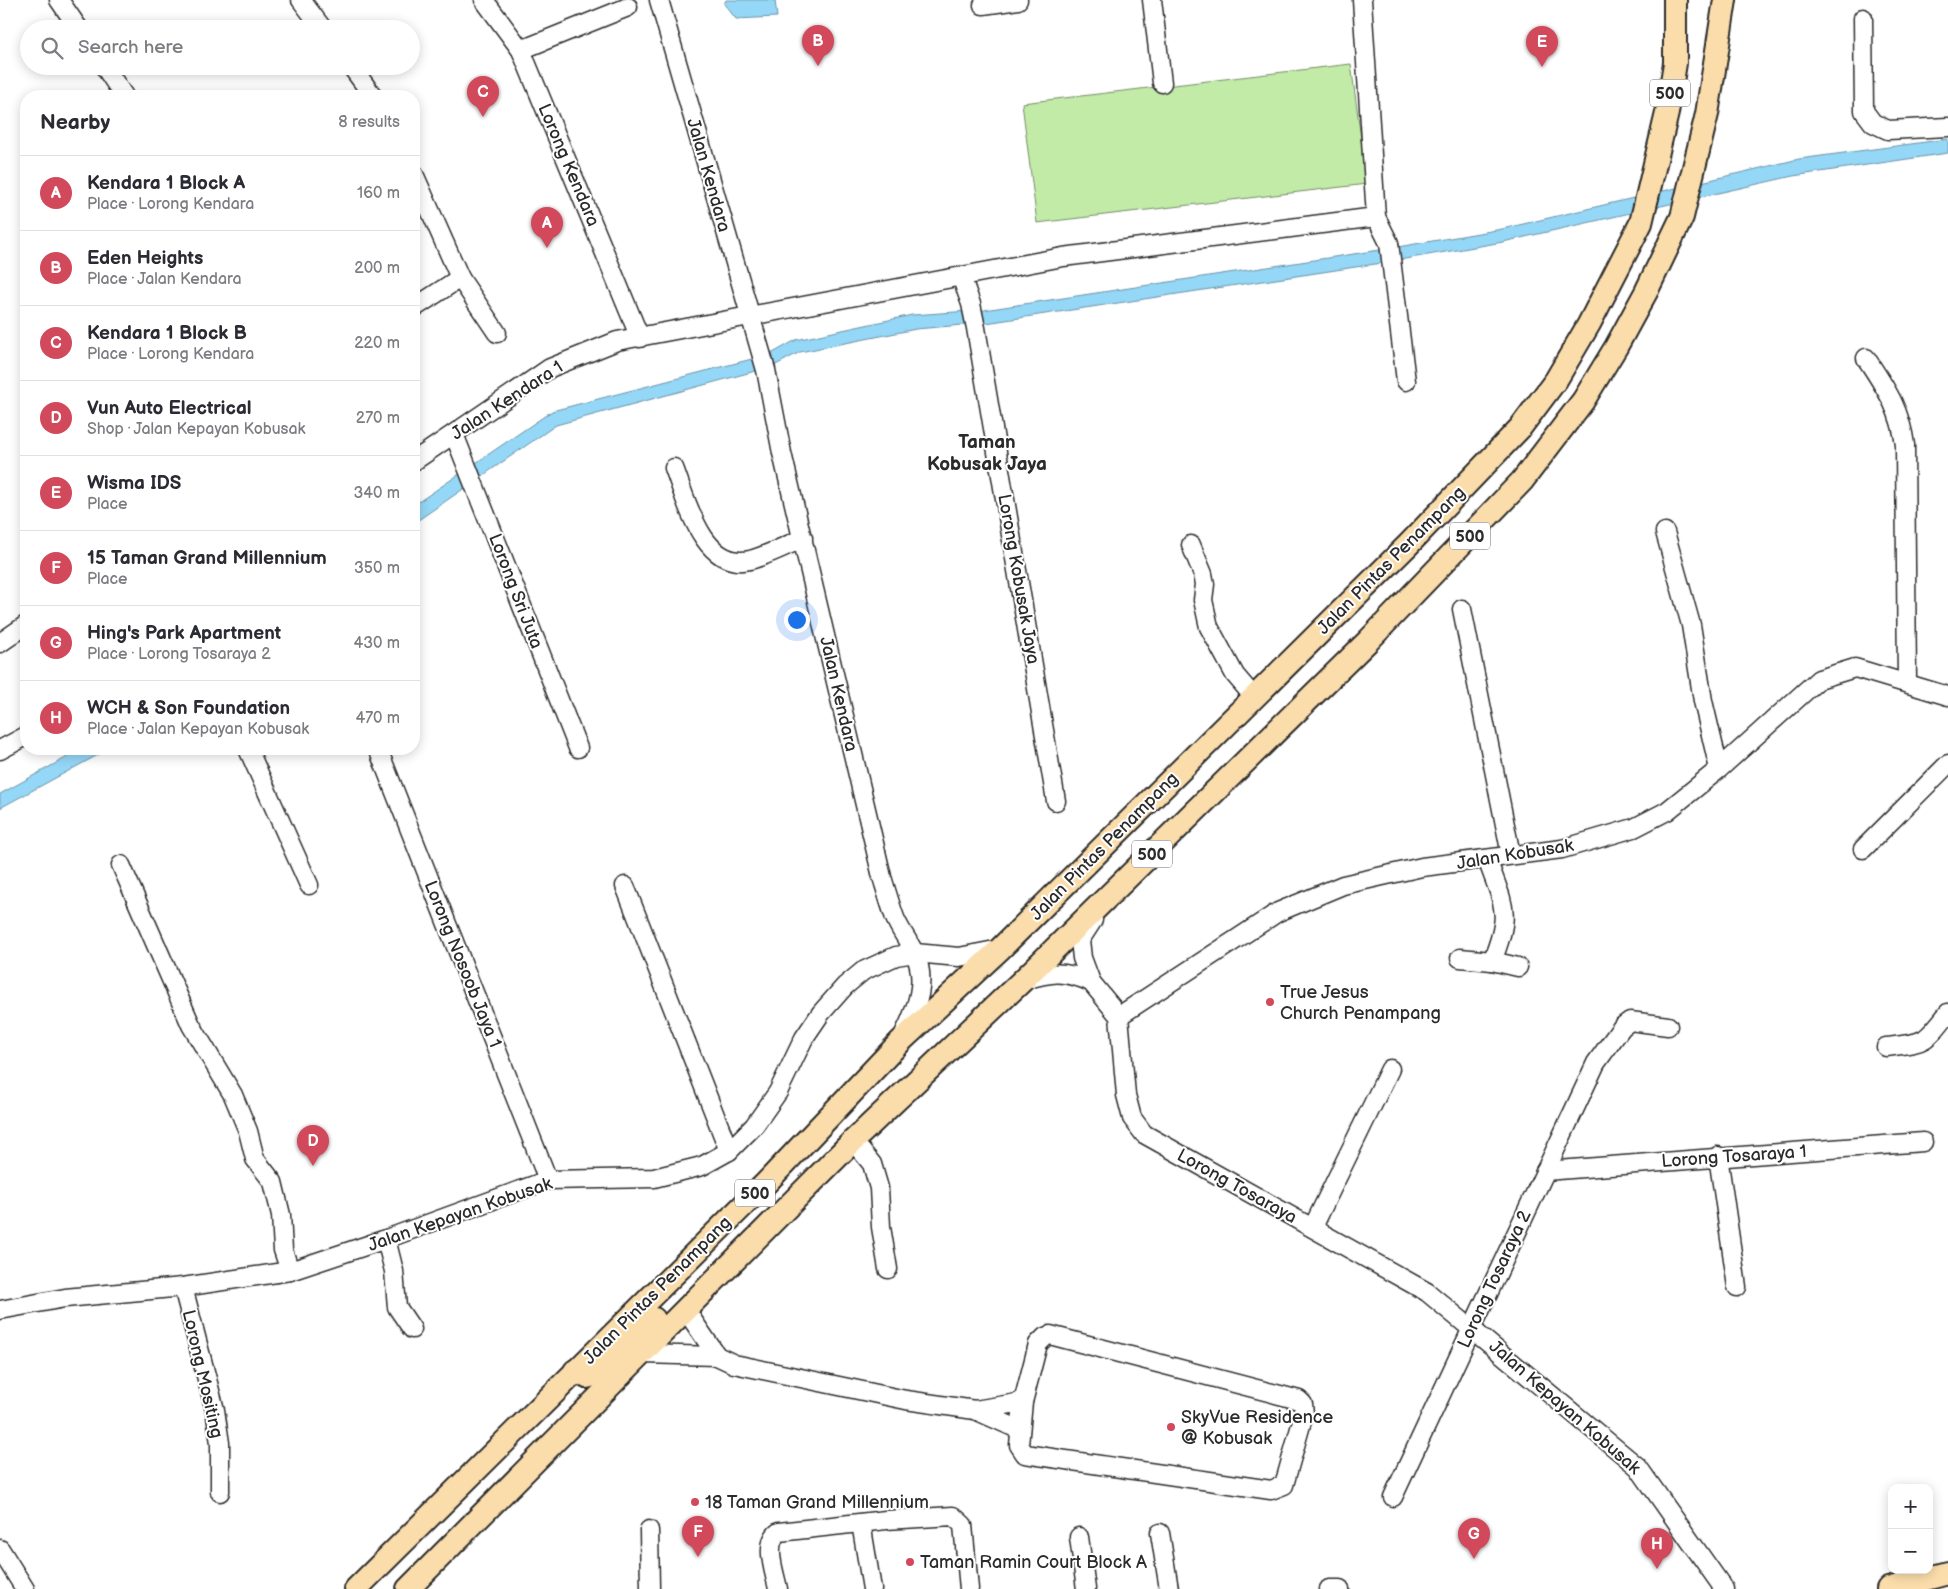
<!DOCTYPE html>
<html lang="en">
<head>
<meta charset="utf-8">
<style>
  :root { --surface:#fff; --page:#f2f2f3; --text:#2b2b33; --muted:#7c7c81; --line:#e1e1e2; --accent:#d1495b }
  body { margin:0; font-family:"Balsamiq Sans",sans-serif; background:var(--page); color:var(--text) }
  .controls { position:absolute; right:15px; bottom:15px; display:grid; overflow:hidden; border-radius:10px; box-shadow:0 2px 12px #0003 }
  .controls button { width:45px; height:45px; display:grid; place-items:center; padding:0; border:0; border-bottom:1px solid var(--line); background:var(--surface); color:var(--text); font:25px sans-serif }
  .you { position:absolute; left:796px; top:619px; width:18px; height:18px; margin:-12px; border:4px solid #fff; border-radius:50%; background:#1a73e8; box-shadow:0 0 0 8px #1a73e833 }
  .badge { display:grid; place-items:center; width:32px; height:32px; border-radius:50%; background:var(--accent); color:#fff; font-size:16px; font-weight:700 }
  .pin { position:absolute; translate:-50% -41px; filter:drop-shadow(0 1px 2px #0008) }
  .pin::after { content:''; position:absolute; top:26px; width:18px; height:15px; background:inherit; clip-path:polygon(0 0,100% 0,50% 100%) }
  .list { margin:0; padding:0; list-style:none }
  h2 { display:flex; justify-content:space-between; align-items:center; height:65px; margin:0; padding:0 20px; font-size:21px }
  h2 small { font-size:16px; font-weight:400; color:var(--muted) }
  .list li { display:grid; grid-template-columns:32px 1fr auto; gap:15px; align-items:center; box-sizing:border-box; height:75px; padding:0 20px; border-top:1px solid var(--line) }
  .list b { display:block; font-size:19px; white-space:nowrap }
  .list p { margin:0; font-size:16px; white-space:nowrap; color:var(--muted) }
  .list em { font-size:16px; font-style:normal; color:var(--muted) }
  .icon { flex:none; width:28px; height:28px; fill:none; stroke:currentColor; stroke-width:2; stroke-linecap:round; stroke-linejoin:round }
  .map { position:relative; flex:none; width:1948px; height:1589px; overflow:hidden }
  .search { position:absolute; background:var(--surface); box-shadow:0 2px 12px #0003; left:20px; top:20px; width:400px; height:55px; display:flex; align-items:center; gap:12px; box-sizing:border-box; padding:0 18px; border-radius:28px; color:var(--muted); font-size:19px }
  .panel { position:absolute; background:var(--surface); box-shadow:0 2px 12px #0003; left:20px; top:90px; width:400px; height:665px; border-radius:20px }
  .map>svg:first-child { display:block }
  .green { fill:#c1eba7; stroke:#768b69 }
  .water { fill:#95d7f7; stroke:#6b92a5 }
  .lines { fill:none; stroke-linecap:round; stroke-linejoin:round }
  .minor-casing { stroke:#2b2b2b; stroke-width:21 }
  .major-casing { stroke:#2b2b2b; stroke-width:26 }
  .minor { stroke:#fff; stroke-width:18 }
  .major { stroke:#fbddab; stroke-width:22 }
  .poi-dot { fill:#d1495b; stroke:#fff; stroke-width:2 }
  .labels { text-anchor:middle; stroke-width:4; stroke-linejoin:round; paint-order:stroke }
  .shield { fill:#fff; stroke:#6b6b6b; stroke-width:1 }
  .shield-label { font-size:16px; font-weight:bold; fill:#2b2b2b }
  .street-label { font-size:18px; fill:#2b2b2b; stroke:#fff }
  .poi-label { font-size:18px; fill:#2b2b2b; stroke:#fff; text-anchor:start }
  .neighbourhood-label { font-size:19px; font-weight:bold; fill:#2b2b2b; stroke:#fff }
</style>
</head>
<body>
<div class="map">
<svg width="1948" height="1589" viewBox="0 0 1948 1589">
  <rect width="100%" height="100%" fill="#fff"/>
  <filter id="ink" filterUnits="userSpaceOnUse"><feTurbulence type="fractalNoise" baseFrequency=".02" numOctaves="2"/><feDisplacementMap in="SourceGraphic" scale="10" xChannelSelector="R" yChannelSelector="G"/><feConvolveMatrix kernelMatrix="1 2 1 2 8 2 1 2 1" color-interpolation-filters="sRGB"/></filter>
  <g filter="url(#ink)">
    <!-- green -->
    <path class="green" d="M1351,64L1367,184L1037,223L1022,103Z"/>
    <!-- water -->
    <g class="water">
      <path d="M726,0H775L777,17L736,19L724,4Z"/>
      <path d="M1948,139V153L1793,176L1503,242L1382,263L986,323L916,329L800,352L774,366L556,425L414,523V505L552,411L771,354L796,340L912,315L984,310L1380,250L1502,229L1799,159Z"/>
      <path d="M82,749H109L0,808V794Z"/>
    </g>
    <g class="lines">
      <defs>
        <g id="minor">
          <path d="M59,0L79,29"/>
          <path d="M301,0L323,29"/>
          <path d="M484,0L521,50L640,338"/>
          <path d="M659,0L766,370L782,453L882,877C886,890 890,904 895,918C900,930 908,940 914,952C928,980 917,1008 904,1034"/>
          <path d="M1152,0L1162,83"/>
          <path d="M1362,0L1376,217L1389,243L1406,381"/>
          <path d="M983,5L1018,0"/>
          <path d="M1863,18L1864,111L1873,123L1888,130L1948,127"/>
          <path d="M521,50L628,7"/>
          <path d="M104,66L124,96"/>
          <path d="M351,66L373,96"/>
          <path d="M414,174L460,278"/>
          <path d="M961,276L971,304L976,328L1056,801"/>
          <path d="M414,308L460,278L497,333"/>
          <path d="M1866,358C1886,389 1900,408 1905,445L1907,683"/>
          <path d="M454,434L578,748"/>
          <path d="M414,461L550,368L617,341L1063,257L1376,217"/>
          <path d="M674,468C686,499 703,571 750,560C768,555 786,546 803,538"/>
          <path d="M1665,532L1691,625L1703,701L1719,769"/>
          <path d="M1191,545L1203,574L1205,584L1203,600L1209,627L1235,675L1253,696"/>
          <path d="M1462,609L1511,855"/>
          <path d="M0,643L26,625"/>
          <path d="M248,749L309,885"/>
          <path d="M378,749L548,1180"/>
          <path d="M0,750L26,736"/>
          <path d="M1863,849L1948,764"/>
          <path d="M1487,859C1504,907 1512,912 1492,961"/>
          <path d="M121,865L191,1025L233,1095L248,1131L255,1159L273,1182L281,1215L283,1250L290,1271"/>
          <path d="M625,886L729,1151"/>
          <path d="M1093,920L1080,940L1082,958L1091,982L1119,1016L1126,1095L1132,1118L1144,1134L1427,1292L1638,1467L1724,1589"/>
          <path d="M1460,958L1492,961L1518,967"/>
          <path d="M1024,980C1052,972 1063,970 1091,982"/>
          <path d="M1119,1016L1278,912L1343,885L1422,867L1562,849L1634,828L1667,811L1719,769L1819,679L1855,668L1948,696"/>
          <path d="M1886,1047C1925,1042 1923,1045 1948,1013"/>
          <path d="M853,1141L872,1164L879,1188L881,1227L888,1269"/>
          <path d="M1718,1156L1737,1287"/>
          <path d="M1545,1171L1923,1142"/>
          <path d="M1313,1227L1390,1069"/>
          <path d="M386,1239L394,1271L397,1307L412,1329"/>
          <path d="M183,1287L215,1410L220,1443V1492"/>
          <path d="M685,1309L717,1356"/>
          <path d="M0,1310L65,1298L183,1287L290,1271L386,1239L548,1180L654,1178L702,1166L729,1151L754,1126L778,1092L804,1038L821,1013L845,986L863,971L896,956L915,953L959,957L1000,949"/>
          <path d="M1050,1335L1299,1400L1303,1404L1304,1414L1284,1485L1271,1490L1025,1454L1019,1445L1023,1402L1038,1344L1045,1337Z"/>
          <path d="M641,1354L717,1356L734,1364L906,1400L975,1410L1020,1430"/>
          <path d="M975,1410L1023,1402"/>
          <path d="M1393,1497L1596,1063L1622,1027L1630,1021L1668,1026"/>
          <path d="M861,1523L872,1589"/>
          <path d="M649,1530L650,1589"/>
          <path d="M1160,1533L1169,1589"/>
          <path d="M1079,1537L1086,1589"/>
          <path d="M0,1549L25,1589"/>
          <path d="M778,1589C775,1573 763,1543 779,1532L886,1520L953,1516L963,1525L969,1589"/>
          <path d="M1329,1589H1340"/>
        </g>
        <g id="major">
          <path d="M575,1371L587,1377L598,1374L654,1319"/>
          <path d="M356,1589L766,1183L901,1041L1000,949L1409,544L1520,428L1556,380L1589,324L1641,223L1667,113L1675,63V0"/>
          <path d="M408,1589L853,1141L1023,980L1368,641L1522,481L1583,401L1616,347L1646,292L1682,217L1707,114L1725,0"/>
          <path d="M1888,1589L1948,1573"/>
        </g>
      </defs>
      <!-- minor casing -->
      <use href="#minor" class="minor-casing"/>
      <!-- major casing -->
      <use href="#major" class="major-casing"/>
      <!-- minor -->
      <use href="#minor" class="minor"/>
      <!-- major -->
      <use href="#major" class="major"/>
    </g>
  </g>
  <!-- markers -->
  <g class="poi-dot">
    <circle cx="1270" cy="1002" r="5"/>
    <circle cx="1171" cy="1427" r="5"/>
    <circle cx="695" cy="1502" r="5"/>
    <circle cx="910" cy="1562" r="5"/>
  </g>
  <g class="labels">
    <!-- shield labels -->
    <g class="shield">
      <rect x="1650" y="79.5" width="40" height="27" rx="4"/>
      <rect x="1450" y="522.5" width="40" height="27" rx="4"/>
      <rect x="1132" y="840.5" width="40" height="27" rx="4"/>
      <rect x="735" y="1179.5" width="40" height="27" rx="4"/>
    </g>
    <g class="shield-label">
      <text x="1670" y="99">500</text>
      <text x="1470" y="542">500</text>
      <text x="1152" y="860">500</text>
      <text x="755" y="1199">500</text>
    </g>
    <!-- street labels -->
    <g class="street-label">
      <text transform="translate(569 165) rotate(67)" y="6">Lorong Kendara</text>
      <text transform="translate(709 175) rotate(74)" y="6">Jalan Kendara</text>
      <text transform="translate(507 400) rotate(-33)" y="6">Jalan Kendara 1</text>
      <text transform="translate(1391 560) rotate(-45)" y="6">Jalan Pintas Penampang</text>
      <text transform="translate(1019 579) rotate(80)" y="6">Lorong Kobusak Jaya</text>
      <text transform="translate(516 591) rotate(69)" y="6">Lorong Sri Juta</text>
      <text transform="translate(839 694) rotate(77)" y="6">Jalan Kendara</text>
      <text transform="translate(1104 846) rotate(-45)" y="6">Jalan Pintas Penampang</text>
      <text transform="translate(1515 854) rotate(-9)" y="6">Jalan Kobusak</text>
      <text transform="translate(463 964) rotate(68)" y="6">Lorong Nosoob Jaya 1</text>
      <text transform="translate(1734 1156) rotate(-4)" y="6">Lorong Tosaraya 1</text>
      <text transform="translate(1237 1186) rotate(29)" y="6">Lorong Tosaraya</text>
      <text transform="translate(460 1214) rotate(-19)" y="6">Jalan Kepayan Kobusak</text>
      <text transform="translate(1494 1279) rotate(-65)" y="6">Lorong Tosaraya 2</text>
      <text transform="translate(657 1290) rotate(-45)" y="6">Jalan Pintas Penampang</text>
      <text transform="translate(203 1374) rotate(77)" y="6">Lorong Mositing</text>
      <text transform="translate(1565 1407) rotate(41)" y="6">Jalan Kepayan Kobusak</text>
    </g>
    <!-- poi labels -->
    <g class="poi-label">
      <text x="1280" y="998">True Jesus<tspan x="1280" dy="21">Church Penampang</tspan></text>
      <text x="1181" y="1423">SkyVue Residence<tspan x="1181" dy="21">@ Kobusak</tspan></text>
      <text x="705" y="1508">18 Taman Grand Millennium</text>
      <text x="920" y="1568">Taman Ramin Court Block A</text>
    </g>
    <!-- neighbourhood labels -->
    <g class="neighbourhood-label">
      <text x="987" y="448">Taman<tspan x="987" dy="22">Kobusak Jaya</tspan></text>
    </g>
  </g>
</svg>
<div class="controls">
<button>+</button>
<button>−</button>
</div>
<div class="you"></div>
<div class="pin badge" style="left:547px;top:248px">A</div>
<div class="pin badge" style="left:818px;top:66px">B</div>
<div class="pin badge" style="left:483px;top:117px">C</div>
<div class="pin badge" style="left:313px;top:1166px">D</div>
<div class="pin badge" style="left:1542px;top:67px">E</div>
<div class="pin badge" style="left:698px;top:1557px">F</div>
<div class="pin badge" style="left:1474px;top:1559px">G</div>
<div class="pin badge" style="left:1657px;top:1569px">H</div>
<div class="search"><svg class="icon" aria-label="search" viewBox="0 0 24 24"><circle cx="10" cy="10" r="6"/><path d="M15 15l6 6"/></svg>Search here</div>
<section class="panel">
<h2>Nearby<small>8 results</small></h2>
<ul class="list">
<li><span class="badge">A</span><div><b>Kendara 1 Block A</b><p>Place · Lorong Kendara</p></div><em>160 m</em></li>
<li><span class="badge">B</span><div><b>Eden Heights</b><p>Place · Jalan Kendara</p></div><em>200 m</em></li>
<li><span class="badge">C</span><div><b>Kendara 1 Block B</b><p>Place · Lorong Kendara</p></div><em>220 m</em></li>
<li><span class="badge">D</span><div><b>Vun Auto Electrical</b><p>Shop · Jalan Kepayan Kobusak</p></div><em>270 m</em></li>
<li><span class="badge">E</span><div><b>Wisma IDS</b><p>Place</p></div><em>340 m</em></li>
<li><span class="badge">F</span><div><b>15 Taman Grand Millennium</b><p>Place</p></div><em>350 m</em></li>
<li><span class="badge">G</span><div><b>Hing's Park Apartment</b><p>Place · Lorong Tosaraya 2</p></div><em>430 m</em></li>
<li><span class="badge">H</span><div><b>WCH &amp; Son Foundation</b><p>Place · Jalan Kepayan Kobusak</p></div><em>470 m</em></li>
</ul>
</section>
</div>
</body>
</html>
